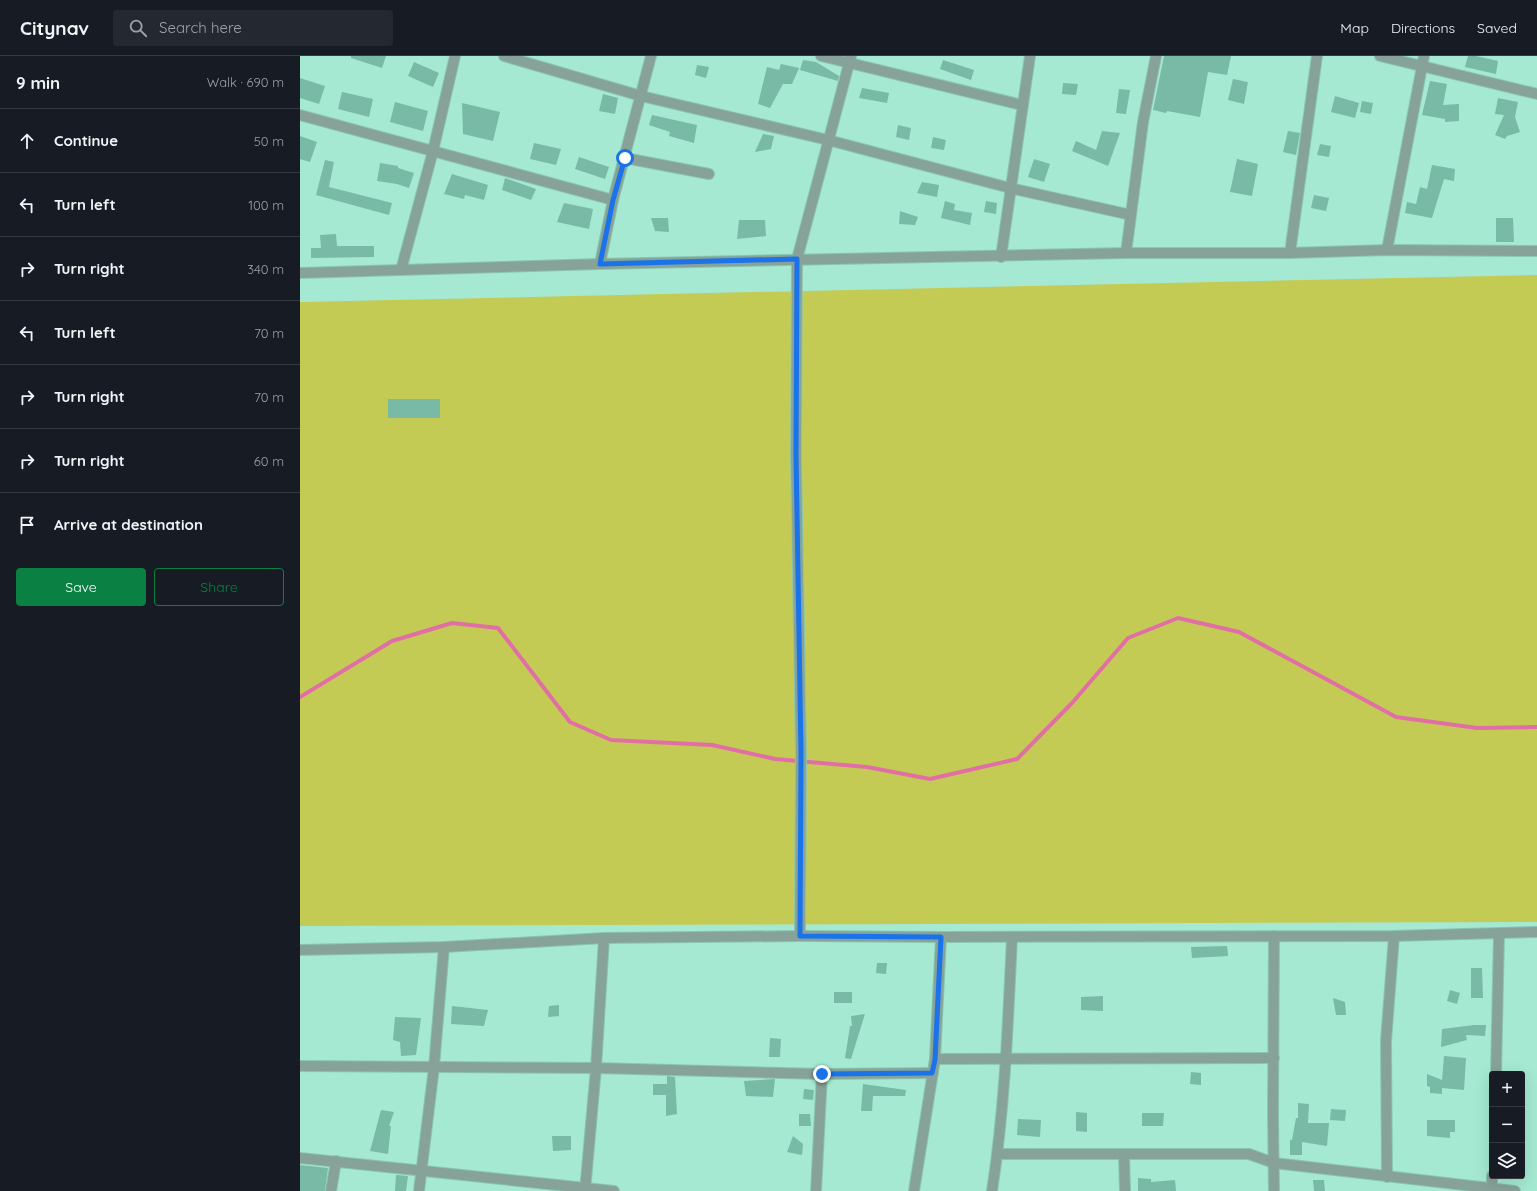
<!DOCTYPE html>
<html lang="en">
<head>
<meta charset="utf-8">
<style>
  :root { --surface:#171b24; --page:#242831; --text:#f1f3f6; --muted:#9ea1a6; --line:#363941; --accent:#0b8043 }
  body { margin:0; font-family:Quicksand,sans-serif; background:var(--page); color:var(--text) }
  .controls { position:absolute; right:12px; bottom:12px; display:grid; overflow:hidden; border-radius:4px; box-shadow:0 4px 16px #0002 }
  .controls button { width:36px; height:36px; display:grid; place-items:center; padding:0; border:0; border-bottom:1px solid var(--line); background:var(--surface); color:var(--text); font:20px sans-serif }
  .stop { position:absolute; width:12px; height:12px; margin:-9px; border:3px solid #1a73e8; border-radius:50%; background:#fff }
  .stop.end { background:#1a73e8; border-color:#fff; box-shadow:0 1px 4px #0008 }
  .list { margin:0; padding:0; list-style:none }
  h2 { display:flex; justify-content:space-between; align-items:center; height:52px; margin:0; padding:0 16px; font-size:17px }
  h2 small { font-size:13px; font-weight:400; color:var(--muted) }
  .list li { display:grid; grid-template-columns:26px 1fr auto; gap:12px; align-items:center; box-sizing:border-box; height:64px; padding:0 16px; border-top:1px solid var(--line) }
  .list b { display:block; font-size:15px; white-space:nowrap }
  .list em { font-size:13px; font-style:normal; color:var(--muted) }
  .actions { display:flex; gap:8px; padding:12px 16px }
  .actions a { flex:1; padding:9px 0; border:1px solid var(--accent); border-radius:4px; text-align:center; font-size:14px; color:var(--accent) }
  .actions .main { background:var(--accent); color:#fff }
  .icon { flex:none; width:22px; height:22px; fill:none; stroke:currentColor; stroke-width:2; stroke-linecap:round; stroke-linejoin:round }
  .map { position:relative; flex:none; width:1237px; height:1135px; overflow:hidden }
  header { display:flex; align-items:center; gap:24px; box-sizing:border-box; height:56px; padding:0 20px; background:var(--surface); border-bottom:1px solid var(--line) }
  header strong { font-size:19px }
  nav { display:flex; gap:22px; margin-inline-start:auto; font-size:14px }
  .search { width:280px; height:36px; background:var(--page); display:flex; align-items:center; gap:10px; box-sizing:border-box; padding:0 14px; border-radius:4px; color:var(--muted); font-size:15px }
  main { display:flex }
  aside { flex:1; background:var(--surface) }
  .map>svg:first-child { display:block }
  .green { fill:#c4cb55 }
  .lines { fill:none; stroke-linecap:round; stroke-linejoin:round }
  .stream { stroke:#e16fa5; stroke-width:4 }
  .building { fill:#78baa5 }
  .street-casing { stroke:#8ac6b2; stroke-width:12 }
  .street { stroke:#87a299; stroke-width:10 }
  .route { stroke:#1a73e8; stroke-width:5 }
</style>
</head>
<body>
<header>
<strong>Citynav</strong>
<div class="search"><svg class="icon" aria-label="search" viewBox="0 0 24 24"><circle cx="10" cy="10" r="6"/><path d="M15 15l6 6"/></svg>Search here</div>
<nav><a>Map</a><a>Directions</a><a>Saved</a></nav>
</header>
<main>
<aside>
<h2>9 min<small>Walk · 690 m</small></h2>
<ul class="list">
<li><svg class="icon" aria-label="ahead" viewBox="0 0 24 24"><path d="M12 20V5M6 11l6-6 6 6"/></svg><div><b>Continue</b></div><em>50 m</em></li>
<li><svg class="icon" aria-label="left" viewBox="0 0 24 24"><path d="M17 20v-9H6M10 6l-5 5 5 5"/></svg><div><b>Turn left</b></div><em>100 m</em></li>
<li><svg class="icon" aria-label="right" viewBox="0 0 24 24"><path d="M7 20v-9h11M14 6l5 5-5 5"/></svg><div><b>Turn right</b></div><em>340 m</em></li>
<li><svg class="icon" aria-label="left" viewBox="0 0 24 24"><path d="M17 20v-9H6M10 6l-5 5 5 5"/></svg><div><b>Turn left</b></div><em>70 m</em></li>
<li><svg class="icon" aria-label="right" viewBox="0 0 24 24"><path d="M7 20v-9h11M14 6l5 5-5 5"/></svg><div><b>Turn right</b></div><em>70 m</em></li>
<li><svg class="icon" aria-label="right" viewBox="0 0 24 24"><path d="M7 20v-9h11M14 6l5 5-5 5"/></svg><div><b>Turn right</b></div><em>60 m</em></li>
<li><svg class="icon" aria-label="arrive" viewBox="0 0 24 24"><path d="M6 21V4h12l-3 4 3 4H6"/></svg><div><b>Arrive at destination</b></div></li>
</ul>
<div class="actions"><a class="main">Save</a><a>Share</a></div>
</aside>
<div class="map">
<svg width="1237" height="1135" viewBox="0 0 1237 1135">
  <rect width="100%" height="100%" fill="#a5e9d3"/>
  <!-- green -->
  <path class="green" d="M1237,219V866L0,870V246Z"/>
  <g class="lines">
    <!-- stream -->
    <path class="stream" d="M0,641L92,585L152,567L198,572L270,666L311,684L412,689L475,703L567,711L630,723L717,703L772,647L828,582L878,562L939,576L1096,661L1177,672L1237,671"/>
  </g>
  <!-- building -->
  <g class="building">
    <path d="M51,0H86L82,12L51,2Z"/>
    <path d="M864,0H931L927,19L908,16L900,61L867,55L866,57L853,54Z"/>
    <path d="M1168,0H1176L1198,5L1196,18L1165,11Z"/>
    <path d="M503,4L516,6L539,20L538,25L500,14Z"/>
    <path d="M643,4L674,14L671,24L640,13Z"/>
    <path d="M114,6L139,17L133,31L108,20Z"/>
    <path d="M481,8L499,12L492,28H483L470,52L458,48L467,11L479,14Z"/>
    <path d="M397,9L409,11L406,22L395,19Z"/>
    <path d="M0,22L25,30L19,48L0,42Z"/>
    <path d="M933,23L948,26L944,48L928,44Z"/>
    <path d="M1130,25L1147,28L1143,49L1159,48V65L1145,66V63L1122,59Z"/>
    <path d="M763,27L778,28L776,39L762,38Z"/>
    <path d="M562,32L589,37L587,47L559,42Z"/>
    <path d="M819,33L830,34L826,58L816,57Z"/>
    <path d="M42,36L73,43L69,61L38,53Z"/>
    <path d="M303,38L318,42L315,58L299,55Z"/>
    <path d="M1035,40L1059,47L1055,62L1031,56Z"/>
    <path d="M1198,42L1218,46L1215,61L1220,76L1207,80L1205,83L1195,79L1204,59L1195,58Z"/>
    <path d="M1062,45L1073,47L1071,58L1060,56Z"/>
    <path d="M95,46L128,55L123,75L90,66Z"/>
    <path d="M162,47L200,56L193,85L163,78Z"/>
    <path d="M352,59L397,69L394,87L369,80L370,76L349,69Z"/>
    <path d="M598,69L611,72L609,84L596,81Z"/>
    <path d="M802,75L820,77L808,110L772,95L776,85L796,94Z"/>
    <path d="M988,75L1000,77L996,99L983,96Z"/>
    <path d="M463,78L474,80L471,93L455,96Z"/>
    <path d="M0,80L17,86L10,106L0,103Z"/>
    <path d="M633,81L646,84L644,94L631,92Z"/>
    <path d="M234,87L261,93L256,109L230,103Z"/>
    <path d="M1020,88L1031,90L1029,101L1017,99Z"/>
    <path d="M279,101L309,111L305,123L275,113Z"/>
    <path d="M734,103L750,108L744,126L728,121Z"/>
    <path d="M937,103L958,108L952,140L930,136Z"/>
    <path d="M25,104L34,106L29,131L92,147L89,159L16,139Z"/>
    <path d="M80,107L98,110V112L114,117L109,132L97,128L77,125Z"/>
    <path d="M1132,109L1155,113L1154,125L1144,123L1132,162L1105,157L1107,146L1116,148L1120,131L1127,133Z"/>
    <path d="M152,118L188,129L184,144L165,139L164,143L144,138Z"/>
    <path d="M205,122L236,133L231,144L202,134Z"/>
    <path d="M622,126L639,129L637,141L617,137Z"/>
    <path d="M1014,139L1029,142L1026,155L1011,152Z"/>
    <path d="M645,145L655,148L654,154L672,157L670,169L641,162Z"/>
    <path d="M686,145L697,147L696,158L684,156Z"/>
    <path d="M264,147L293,153L289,173L257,166Z"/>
    <path d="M600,155L618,161L615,169L599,168Z"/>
    <path d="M351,162H368L369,176L355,175Z"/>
    <path d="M1196,162H1213L1214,186H1196Z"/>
    <path d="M439,164H465L466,180L437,183Z"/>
    <path d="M36,178L37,190H74V201L11,202V192H21L20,179Z"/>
    <rect x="88" y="343" width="52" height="19"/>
    <path d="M927,890L928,900L892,902L891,891Z"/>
    <path d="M577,907H587L586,918L576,917Z"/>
    <path d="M1171,912H1182L1183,942H1171Z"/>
    <path d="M1150,934L1160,937L1157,948L1147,945Z"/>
    <rect x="534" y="936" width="18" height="11"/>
    <path d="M803,940V955L781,954V941Z"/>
    <path d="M1033,942L1045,946L1046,959H1036Z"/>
    <path d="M259,949V960L248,961L249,950Z"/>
    <path d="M152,950L188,954L184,970L151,968Z"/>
    <path d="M565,958L551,1003L545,1002L550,970H552L551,960Z"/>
    <path d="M95,961L121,962L116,999L101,1000L100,986L93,984Z"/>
    <path d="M1174,969H1186L1185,980L1166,979L1167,984L1141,991L1142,973Z"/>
    <path d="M470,982L481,983L480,1001H469Z"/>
    <path d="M1144,1000L1166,1002L1164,1034L1142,1032V1038L1130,1037V1031L1127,1030V1018L1142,1024Z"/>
    <path d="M891,1016L901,1017V1029L890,1028Z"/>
    <path d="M367,1020L375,1021L377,1058L366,1060V1039H353V1028H367Z"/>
    <path d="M475,1023L473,1041L446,1040L444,1025Z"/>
    <path d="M563,1028L606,1034L605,1040H573L572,1055H561Z"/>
    <path d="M504,1033L514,1034L513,1044L503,1043Z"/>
    <path d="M998,1047L1009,1048L1008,1067H1029L1027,1090L1002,1086V1099H990V1084H992L996,1062H998Z"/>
    <path d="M1031,1053L1046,1054L1045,1065L1030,1064Z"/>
    <path d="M81,1054L94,1056L89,1070H91L88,1098L70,1095Z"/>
    <path d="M776,1056L787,1057V1076L776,1075Z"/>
    <path d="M842,1057H864L863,1070H842Z"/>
    <path d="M499,1058H510L511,1070H499Z"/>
    <path d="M718,1063L741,1064L740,1081L717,1079Z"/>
    <path d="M1127,1064H1155V1076H1150V1082L1127,1080Z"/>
    <path d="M252,1080H271V1094L253,1095Z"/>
    <path d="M493,1080L503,1088L502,1099L487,1096Z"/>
    <path d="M0,1109L28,1112L25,1135H0Z"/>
    <path d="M96,1119L108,1120L106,1135H95Z"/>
    <path d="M838,1122L851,1123V1126L875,1124L876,1135H838Z"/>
    <path d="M1013,1124H1024L1025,1135H1014Z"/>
  </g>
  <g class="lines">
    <defs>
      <g id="street">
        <path d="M204,0L341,40L528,84L710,132L831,159"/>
        <path d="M521,0L722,49"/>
        <path d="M1080,0L1237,38"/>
        <path d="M0,59L313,144"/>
        <path d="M325,102L409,118"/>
        <path d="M1087,194L1124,0"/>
        <path d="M826,197L843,66L856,0"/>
        <path d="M990,197L1017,0"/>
        <path d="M701,201L730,0"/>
        <path d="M300,208L313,144L351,0"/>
        <path d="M101,214L133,95L155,0"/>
        <path d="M0,217L300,208L826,197H990L1087,194L1237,195"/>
        <path d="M500,880L501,697L496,400L497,203L551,0"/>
        <path d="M0,894L144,891L304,882L500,880L641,881L1094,880L1237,876"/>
        <path d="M635,1003L974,1002"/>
        <path d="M0,1010L296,1012L522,1018L633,1017"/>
        <path d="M1196,1018L1199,878"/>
        <path d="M698,1098H949L974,1107L1215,1135"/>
        <path d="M824,1098L825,1135"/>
        <path d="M0,1102L314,1135"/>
        <path d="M1087,1121L1086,985L1094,880"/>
        <path d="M31,1135L36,1105"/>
        <path d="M119,1135L134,1011L144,891"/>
        <path d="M285,1135L296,1012L304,882"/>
        <path d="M516,1135L522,1018"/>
        <path d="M614,1135L635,1003L641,881"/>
        <path d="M692,1135C705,1051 708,966 712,881"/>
        <path d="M974,1135L973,1059L974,880"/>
        <path d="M1192,1135V1120"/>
      </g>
    </defs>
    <!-- street casing -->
    <use href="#street" class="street-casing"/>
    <!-- street -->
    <use href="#street" class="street"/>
  </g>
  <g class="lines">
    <!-- route -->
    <path class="route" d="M325,102L313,144L300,208L497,203L496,400L501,697L500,880L641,881L635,1004L632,1017L522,1018"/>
  </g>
</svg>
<div class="controls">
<button>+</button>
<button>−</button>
<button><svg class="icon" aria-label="layers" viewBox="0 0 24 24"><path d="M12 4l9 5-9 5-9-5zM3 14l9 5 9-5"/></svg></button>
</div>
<div class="stop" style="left:325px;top:102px"></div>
<div class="stop end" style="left:522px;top:1018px"></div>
</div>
</main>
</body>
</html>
